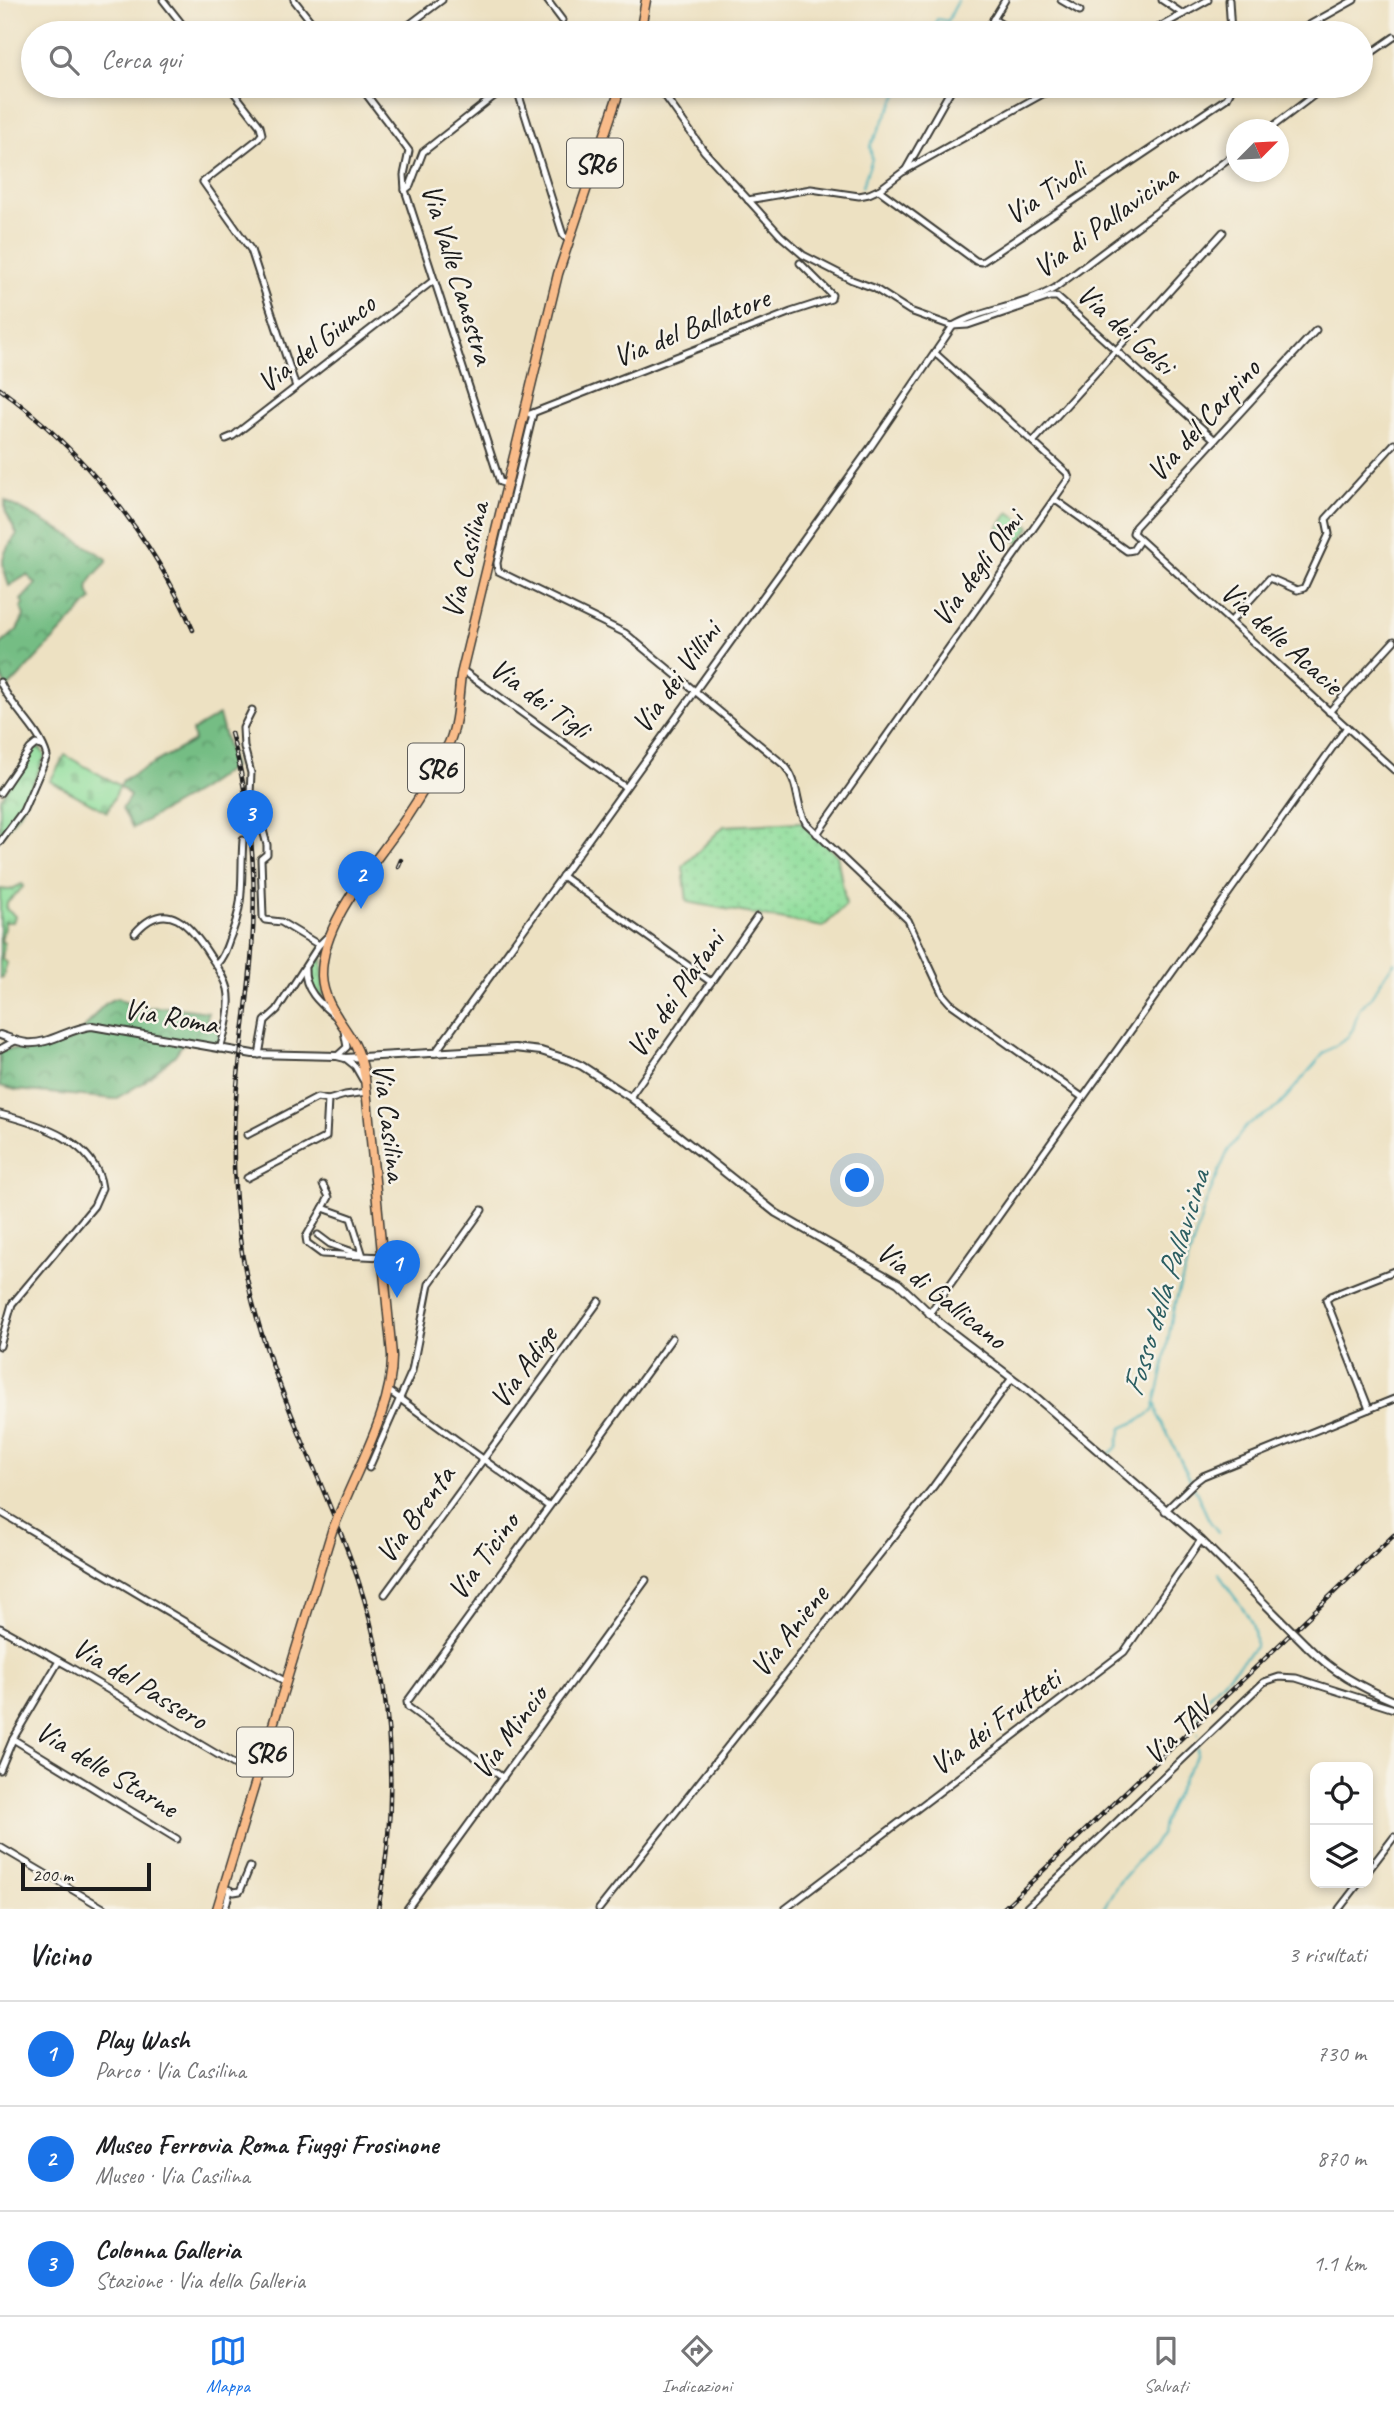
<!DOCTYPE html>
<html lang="it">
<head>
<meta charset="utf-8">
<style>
  :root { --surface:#fff; --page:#f2f2f2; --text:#202124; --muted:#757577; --line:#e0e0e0; --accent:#1a73e8 }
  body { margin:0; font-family:Caveat,sans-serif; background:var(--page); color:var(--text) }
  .controls { position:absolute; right:21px; bottom:21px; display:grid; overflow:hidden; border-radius:14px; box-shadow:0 4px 10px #0003 }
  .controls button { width:63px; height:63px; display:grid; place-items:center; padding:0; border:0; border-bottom:2px solid var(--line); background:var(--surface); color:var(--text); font:35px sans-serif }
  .compass { position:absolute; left:1226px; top:119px; width:63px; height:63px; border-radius:50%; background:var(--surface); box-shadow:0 4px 10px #0003; rotate:66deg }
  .scale { position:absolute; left:21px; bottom:18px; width:130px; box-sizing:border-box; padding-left:7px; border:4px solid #1c1c1c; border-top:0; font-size:19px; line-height:24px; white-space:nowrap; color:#1c1c1c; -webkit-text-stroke:5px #f7f3e8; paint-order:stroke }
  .you { position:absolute; left:858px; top:1181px; width:24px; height:24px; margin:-18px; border:5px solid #fff; border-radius:50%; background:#1a73e8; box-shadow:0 0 0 10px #1a73e833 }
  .badge { display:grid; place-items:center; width:46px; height:46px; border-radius:50%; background:var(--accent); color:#fff; font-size:23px; font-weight:700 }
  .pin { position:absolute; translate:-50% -58px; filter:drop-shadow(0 2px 4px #0008) }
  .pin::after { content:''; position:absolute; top:37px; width:24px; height:21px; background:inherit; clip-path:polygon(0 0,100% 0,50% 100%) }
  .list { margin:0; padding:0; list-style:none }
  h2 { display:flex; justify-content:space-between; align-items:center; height:91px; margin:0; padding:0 28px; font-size:30px }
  h2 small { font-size:23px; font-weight:400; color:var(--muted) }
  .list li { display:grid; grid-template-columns:46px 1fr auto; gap:21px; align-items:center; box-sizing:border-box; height:105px; padding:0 28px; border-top:2px solid var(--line) }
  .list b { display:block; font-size:26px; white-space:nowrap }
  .list p { margin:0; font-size:23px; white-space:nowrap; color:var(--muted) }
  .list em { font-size:23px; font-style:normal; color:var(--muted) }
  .icon { flex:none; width:38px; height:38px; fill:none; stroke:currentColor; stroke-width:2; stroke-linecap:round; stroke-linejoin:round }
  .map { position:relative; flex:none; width:1394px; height:1909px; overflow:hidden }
  .search { position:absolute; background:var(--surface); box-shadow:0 4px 10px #0003; left:21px; right:21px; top:21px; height:77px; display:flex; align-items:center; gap:18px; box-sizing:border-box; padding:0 24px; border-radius:38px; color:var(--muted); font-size:26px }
  .sheet { height:406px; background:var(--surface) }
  nav { display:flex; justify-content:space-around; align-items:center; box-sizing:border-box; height:98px; border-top:2px solid var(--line); background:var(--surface); font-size:19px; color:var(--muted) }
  nav a { display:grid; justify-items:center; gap:4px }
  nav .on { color:var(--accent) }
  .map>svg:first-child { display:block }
  .grass { fill:url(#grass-dots); stroke:#567d5c; stroke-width:2 }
  .forest { fill:url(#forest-crowns); stroke:#486c50; stroke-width:2 }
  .cemetery { fill:url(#cemetery-stones); stroke:#567d5c; stroke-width:2 }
  .park { fill:url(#park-crowns); stroke:#567d5c; stroke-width:2 }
  .pitch { fill:#90de9c; stroke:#567d5c; stroke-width:2 }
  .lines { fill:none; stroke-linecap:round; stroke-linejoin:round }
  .stream { stroke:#3eaeb8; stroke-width:2 }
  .minor-casing { stroke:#3b3a35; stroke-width:9 }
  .tertiary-casing { stroke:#3b3a35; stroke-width:10 }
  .primary-casing { stroke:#3b3a35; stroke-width:11 }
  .minor { stroke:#fff; stroke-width:5 }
  .tertiary { stroke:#fff; stroke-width:6 }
  .primary { stroke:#f9bc8a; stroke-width:8 }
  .rail-casing { stroke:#1c1c1c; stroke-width:4.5 }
  .rail { stroke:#f7f3e8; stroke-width:2; stroke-dasharray:5; stroke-linecap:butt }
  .tertiary-bridge-casing { stroke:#3b3a35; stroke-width:10; stroke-linecap:butt }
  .primary-bridge-casing { stroke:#3b3a35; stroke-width:11; stroke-linecap:butt }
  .tertiary-bridge { stroke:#fff; stroke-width:6 }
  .primary-bridge { stroke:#f9bc8a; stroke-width:8 }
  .labels { text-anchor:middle; stroke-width:5; stroke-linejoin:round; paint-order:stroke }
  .shield { fill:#f7f3e8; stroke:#5e5c59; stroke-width:2 }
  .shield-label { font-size:28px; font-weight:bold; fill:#1c1c1c }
  .street-label { font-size:30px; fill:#1c1c1c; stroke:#f7f3e8 }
  .water-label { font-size:32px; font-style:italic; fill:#2b5e62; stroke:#f7f3e8 }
</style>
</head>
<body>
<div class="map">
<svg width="1394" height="1909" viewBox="0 0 1394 1909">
  <defs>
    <pattern id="grass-dots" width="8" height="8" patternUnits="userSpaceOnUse" patternTransform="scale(1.75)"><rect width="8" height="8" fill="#90de9c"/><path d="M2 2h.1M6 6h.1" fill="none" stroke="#7cbe86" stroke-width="1.8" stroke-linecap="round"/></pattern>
    <pattern id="forest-crowns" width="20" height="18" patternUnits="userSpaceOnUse" patternTransform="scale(1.75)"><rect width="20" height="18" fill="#74bd84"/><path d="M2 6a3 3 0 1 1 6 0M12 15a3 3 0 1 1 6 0" fill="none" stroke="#5e996b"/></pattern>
    <pattern id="cemetery-stones" width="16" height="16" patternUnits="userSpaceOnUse" patternTransform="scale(1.75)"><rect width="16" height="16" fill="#90de9c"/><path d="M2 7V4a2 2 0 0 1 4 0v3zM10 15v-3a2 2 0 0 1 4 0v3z" fill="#7cbe86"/></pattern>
    <pattern id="park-crowns" width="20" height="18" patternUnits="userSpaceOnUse" patternTransform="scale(1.75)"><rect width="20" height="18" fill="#90de9c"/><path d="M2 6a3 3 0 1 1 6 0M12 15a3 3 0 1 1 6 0" fill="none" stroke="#7cbe86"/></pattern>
  </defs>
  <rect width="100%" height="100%" fill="#f7f3e8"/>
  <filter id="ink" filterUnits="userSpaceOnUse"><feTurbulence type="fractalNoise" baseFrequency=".0143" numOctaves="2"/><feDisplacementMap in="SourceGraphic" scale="14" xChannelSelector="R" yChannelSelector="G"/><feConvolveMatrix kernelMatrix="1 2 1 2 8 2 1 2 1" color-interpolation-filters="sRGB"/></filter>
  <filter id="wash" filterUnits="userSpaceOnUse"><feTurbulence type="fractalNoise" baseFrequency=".00686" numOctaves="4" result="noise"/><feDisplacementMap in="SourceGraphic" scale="28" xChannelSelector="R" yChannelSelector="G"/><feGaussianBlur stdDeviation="1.57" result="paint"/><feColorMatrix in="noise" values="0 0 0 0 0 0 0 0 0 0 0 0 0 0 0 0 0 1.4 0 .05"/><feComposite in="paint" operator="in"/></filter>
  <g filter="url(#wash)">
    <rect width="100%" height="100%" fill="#ede1c2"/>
    <!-- grass -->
    <g class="grass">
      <path d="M800,822L837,855L846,905L823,927L687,902L683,866L724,826Z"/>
      <path d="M322,946L323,998L321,999C307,980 306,966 322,946Z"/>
    </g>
    <!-- forest -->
    <g class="forest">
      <path d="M5,501L66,533L107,559V562C97,573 81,584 92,599L7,689L0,674V645L17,630L24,616L21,607L24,604L21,600L36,584L27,575L9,586C0,559 0,557 17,534L5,510Z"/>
      <path d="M219,715L233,767L198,791L133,828L122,809L130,796L120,786L123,780L194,741L192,731Z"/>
      <path d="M117,998L137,1008L171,1007L208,1012L206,1026L222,1029L219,1045L186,1039L175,1055L144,1082L115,1099L16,1090L0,1086V1051C10,1047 16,1050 26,1050C41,1050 56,1047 69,1041C88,1033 96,1003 117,998Z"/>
    </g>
    <!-- cemetery -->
    <path class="cemetery" d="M65,755L120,786L107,812L50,781Z"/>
    <!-- park -->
    <g class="park">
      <path d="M34,748L41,749L45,756L21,811L0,838V799Z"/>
      <path d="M22,884L24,886L7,903L6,909L15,916L13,922H5L1,941L4,943L2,959L6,963L3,978H0V889L10,890Z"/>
    </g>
    <!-- pitch -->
    <path class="pitch" d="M1009,512L1030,527L1019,543L998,528Z"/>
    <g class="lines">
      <!-- stream -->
      <g class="stream">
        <path d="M932,33L937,19L948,21L958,0"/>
        <path d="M862,187L872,159L870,146L902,86"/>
        <path d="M1156,1404L1158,1415L1191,1481"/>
        <path d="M1108,1455L1117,1447L1122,1428L1140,1420L1153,1411L1162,1375L1174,1306L1207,1199L1228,1151L1247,1125L1278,1107L1325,1052L1346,1039L1353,1029L1359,1009L1370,998L1394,962"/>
        <path d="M1194,1487L1209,1520L1218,1532"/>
        <path d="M1199,1717V1709L1203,1702L1255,1647C1258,1615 1231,1599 1219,1573"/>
        <path d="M1198,1734V1736"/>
        <path d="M1103,1909L1117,1885L1161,1835L1163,1822L1187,1771L1197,1756L1198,1748"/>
      </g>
    </g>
  </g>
  <g filter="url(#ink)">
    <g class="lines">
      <defs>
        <g id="minor">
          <path d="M163,0L189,33"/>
          <path d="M294,0L320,33"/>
          <path d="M547,0L562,20"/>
          <path d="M1061,0L1080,11"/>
          <path d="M1162,0L1183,14"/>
          <path d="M1229,0L1231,33"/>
          <path d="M993,19L1016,33"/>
          <path d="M398,33L442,0"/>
          <path d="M985,33L1005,0"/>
          <path d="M1149,33L1208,0"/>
          <path d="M1295,33L1354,0"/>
          <path d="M1361,60L1394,37"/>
          <path d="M229,86L260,126L262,134L258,139L203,182L251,250L296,387"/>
          <path d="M360,86L409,151L404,175L405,190L500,482L507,484"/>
          <path d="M516,86L563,235L569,241"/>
          <path d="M658,86L704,151L781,236L803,255L852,280L874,288L910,311L952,326L968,325L1050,297H1057L1215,440"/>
          <path d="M1268,130L1326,86"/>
          <path d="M905,171L953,86"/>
          <path d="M405,190L410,186L423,152L507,86"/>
          <path d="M879,190L976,261L982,262L1227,98L1233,86"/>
          <path d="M748,200L811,189L859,196L869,194L880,189L904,171L1057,86"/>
          <path d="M953,326C982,309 1023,307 1055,288L1236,153"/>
          <path d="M1316,330L1135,527L1133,533L1394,770"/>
          <path d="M530,414L791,312L831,299L832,295L800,263"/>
          <path d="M533,414L497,563L498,571L625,633L784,765C800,782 795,804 806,823L908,920L943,995L950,1003L1082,1097"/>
          <path d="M226,439L233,436L434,280"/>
          <path d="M1033,442L1223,232"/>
          <path d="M1054,499L1127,551L1133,550L1139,541"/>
          <path d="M1231,621L1270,578L1297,590L1304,588L1329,534L1326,519L1394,444"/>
          <path d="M462,670L625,787"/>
          <path d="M0,682C12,709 39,728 47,756L23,811L0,842"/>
          <path d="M252,710L243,728L244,747L251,773L250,794L253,818L263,830L267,845V854L261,859L263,917L265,920L281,922L319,945"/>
          <path d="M1329,712L1394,641"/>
          <path d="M0,793L30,749L36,744L43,747"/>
          <path d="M817,834L1069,478L1067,473L936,354"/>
          <path d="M562,876L711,982"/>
          <path d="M135,933C167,896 191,926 210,956C217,966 225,977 228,989C232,1007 225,1032 220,1049"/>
          <path d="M216,965C223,958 226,949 229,940C246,901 240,880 243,840"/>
          <path d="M305,969C304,989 319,1003 334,1015"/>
          <path d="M0,1049L15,1041"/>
          <path d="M435,1053L870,448L953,326"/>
          <path d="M259,1055L265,1021L277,1010L319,945L328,936"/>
          <path d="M337,1056L347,1047L344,1031"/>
          <path d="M345,1058L355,1066L363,1080"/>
          <path d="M630,1097L757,917"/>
          <path d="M0,1114C39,1124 96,1141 102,1188L94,1206L12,1304L0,1346"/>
          <path d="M247,1135L317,1098L328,1100L345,1095L367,1092"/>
          <path d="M247,1178L326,1137L328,1100"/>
          <path d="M323,1185L329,1197L323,1208"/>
          <path d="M318,1235L330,1244L359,1254"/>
          <path d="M363,1256L322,1254L307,1243L306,1237L323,1208L351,1218L363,1256L383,1257"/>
          <path d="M929,1314L1347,727"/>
          <path d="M389,1391L548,1506"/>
          <path d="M1369,1409L1326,1300L1331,1296L1394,1271"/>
          <path d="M369,1468L412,1371L429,1284L482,1210"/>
          <path d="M1165,1511L1195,1482L1203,1476L1394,1399"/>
          <path d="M0,1512L286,1682"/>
          <path d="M385,1594L599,1301"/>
          <path d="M0,1628L70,1667L257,1778"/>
          <path d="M13,1739L177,1839"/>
          <path d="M0,1770L13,1739L59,1661"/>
          <path d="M503,1778L408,1707L407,1702L672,1338"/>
          <path d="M0,1847L105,1909"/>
          <path d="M1368,1871L1394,1837"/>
          <path d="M223,1887L234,1892L240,1891L250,1867"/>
          <path d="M225,1909L230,1890"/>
          <path d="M407,1909L646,1580"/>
          <path d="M599,1909L933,1487L1012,1378"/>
          <path d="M785,1909L1124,1652L1201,1540"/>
          <path d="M1025,1909L1264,1682L1279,1677L1296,1678L1394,1709"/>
          <path d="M1339,1909L1359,1883"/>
        </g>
        <g id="tertiary">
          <path d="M0,1035C9,1038 18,1042 27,1043C50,1045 69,1028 92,1026L253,1054L337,1056L345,1058L515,1048L541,1051L569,1060L582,1066L630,1097L776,1213L898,1283L941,1324L1029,1391L1201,1540L1280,1619"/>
          <path d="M1306,1645C1332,1672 1360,1687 1394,1701"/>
        </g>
        <g id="primary">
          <path d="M640,33L646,0"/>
          <path d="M343,1505C362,1459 393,1405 392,1355L365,1078C363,1066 360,1054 354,1043C341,1021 323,1002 322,976C321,920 377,862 406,818C422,794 437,769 449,743C458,723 458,697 461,675L558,274L621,86"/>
          <path d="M217,1909L332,1531"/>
        </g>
      </defs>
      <!-- minor casing -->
      <use href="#minor" class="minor-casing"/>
      <!-- tertiary casing -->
      <use href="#tertiary" class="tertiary-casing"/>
      <!-- primary casing -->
      <use href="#primary" class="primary-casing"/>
      <!-- minor -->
      <use href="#minor" class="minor"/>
      <!-- tertiary -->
      <use href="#tertiary" class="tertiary"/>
      <!-- primary -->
      <use href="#primary" class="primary"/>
      <defs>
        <g id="rail">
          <path d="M0,389C82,449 153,537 193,630"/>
          <path d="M231,733C251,802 257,877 252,949C248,1009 236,1069 234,1129C233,1164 235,1198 239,1232C253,1349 310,1449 350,1557C392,1669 401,1792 378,1909"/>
          <path d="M398,867L401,860"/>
          <path d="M1003,1909L1394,1535"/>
        </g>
      </defs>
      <!-- rail casing -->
      <use href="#rail" class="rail-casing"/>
      <!-- rail -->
      <use href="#rail" class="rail"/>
      <defs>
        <path id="tertiary-bridge" d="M1280,1619L1306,1645"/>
        <path id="primary-bridge" d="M332,1531L343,1505"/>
      </defs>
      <!-- tertiary-bridge casing -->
      <use href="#tertiary-bridge" class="tertiary-bridge-casing"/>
      <!-- primary-bridge casing -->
      <use href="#primary-bridge" class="primary-bridge-casing"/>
      <!-- tertiary-bridge -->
      <use href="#tertiary-bridge" class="tertiary-bridge"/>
      <!-- primary-bridge -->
      <use href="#primary-bridge" class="primary-bridge"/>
    </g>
  </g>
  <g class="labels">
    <!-- shield labels -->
    <g class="shield">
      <rect x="567" y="138.5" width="56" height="49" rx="5"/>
      <rect x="408" y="743.5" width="56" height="49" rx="5"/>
      <rect x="237" y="1727.5" width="56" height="49" rx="5"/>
    </g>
    <g class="shield-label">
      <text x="595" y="173">SR6</text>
      <text x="436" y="778">SR6</text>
      <text x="265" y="1762">SR6</text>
    </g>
    <!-- street labels -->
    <g class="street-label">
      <text transform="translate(1045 192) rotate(-34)" y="10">Via Tivoli</text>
      <text transform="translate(1105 221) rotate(-36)" y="10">Via di Pallavicina</text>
      <text transform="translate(458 274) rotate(73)" y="10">Via Valle Canestra</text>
      <text transform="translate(691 327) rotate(-22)" y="10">Via del Ballatore</text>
      <text transform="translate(1126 329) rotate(42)" y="10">Via dei Gelsi</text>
      <text transform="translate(316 343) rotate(-38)" y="10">Via del Giunco</text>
      <text transform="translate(1203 420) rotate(-48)" y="10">Via del Carpino</text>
      <text transform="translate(465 560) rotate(-76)" y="10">Via Casilina</text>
      <text transform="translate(977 568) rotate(-54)" y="10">Via degli Olmi</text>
      <text transform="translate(1282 638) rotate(42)" y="10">Via delle Acacie</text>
      <text transform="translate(676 677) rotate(-54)" y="10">Via dei Villini</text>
      <text transform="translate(540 698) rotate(36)" y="10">Via dei Tigli</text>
      <text transform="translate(675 994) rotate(-55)" y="10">Via dei Platani</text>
      <text transform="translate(171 1016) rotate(10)" y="10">Via Roma</text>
      <text transform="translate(390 1122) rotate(83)" y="10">Via Casilina</text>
      <text transform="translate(942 1295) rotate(38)" y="10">Via di Gallicano</text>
      <text transform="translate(523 1367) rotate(-54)" y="10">Via Adige</text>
      <text transform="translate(415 1514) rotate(-54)" y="10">Via Brenta</text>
      <text transform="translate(483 1556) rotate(-54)" y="10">Via Ticino</text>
      <text transform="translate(789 1631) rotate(-52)" y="10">Via Aniene</text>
      <text transform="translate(140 1683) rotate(31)" y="10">Via del Passero</text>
      <text transform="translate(995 1722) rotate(-37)" y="10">Via dei Frutteti</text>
      <text transform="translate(1177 1731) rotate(-44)" y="10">Via TAV</text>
      <text transform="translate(509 1732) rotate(-54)" y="10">Via Mincio</text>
      <text transform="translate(107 1769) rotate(31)" y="10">Via delle Starne</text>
    </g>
    <!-- water labels -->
    <g class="water-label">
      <text transform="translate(1165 1283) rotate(-73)" y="11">Fosso della Pallavicina</text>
    </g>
  </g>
</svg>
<div class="controls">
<button><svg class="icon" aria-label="locate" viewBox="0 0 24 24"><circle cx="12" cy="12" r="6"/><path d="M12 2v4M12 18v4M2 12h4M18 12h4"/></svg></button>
<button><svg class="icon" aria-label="layers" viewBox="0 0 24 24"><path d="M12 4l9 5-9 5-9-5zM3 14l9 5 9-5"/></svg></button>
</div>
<svg class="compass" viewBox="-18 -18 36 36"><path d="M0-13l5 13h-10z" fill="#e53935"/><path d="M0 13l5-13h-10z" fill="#757577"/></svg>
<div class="scale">200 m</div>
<div class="you"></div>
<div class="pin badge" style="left:397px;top:1298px">1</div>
<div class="pin badge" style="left:361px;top:909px">2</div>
<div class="pin badge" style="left:250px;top:848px">3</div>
<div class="search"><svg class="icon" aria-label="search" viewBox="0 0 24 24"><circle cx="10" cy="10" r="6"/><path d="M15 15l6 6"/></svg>Cerca qui</div>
</div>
<section class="sheet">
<h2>Vicino<small>3 risultati</small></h2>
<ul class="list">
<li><span class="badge">1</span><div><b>Play Wash</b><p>Parco · Via Casilina</p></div><em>730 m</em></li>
<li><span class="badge">2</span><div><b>Museo Ferrovia Roma Fiuggi Frosinone</b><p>Museo · Via Casilina</p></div><em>870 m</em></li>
<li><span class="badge">3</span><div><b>Colonna Galleria</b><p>Stazione · Via della Galleria</p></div><em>1.1 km</em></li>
</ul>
</section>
<nav>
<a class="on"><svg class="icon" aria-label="map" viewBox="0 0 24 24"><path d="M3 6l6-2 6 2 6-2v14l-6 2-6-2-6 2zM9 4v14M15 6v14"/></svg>Mappa</a>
<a><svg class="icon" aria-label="directions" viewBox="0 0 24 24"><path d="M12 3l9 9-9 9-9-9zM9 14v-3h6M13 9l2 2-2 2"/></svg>Indicazioni</a>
<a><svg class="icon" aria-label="saved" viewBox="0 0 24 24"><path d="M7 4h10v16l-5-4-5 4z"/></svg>Salvati</a>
</nav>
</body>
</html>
